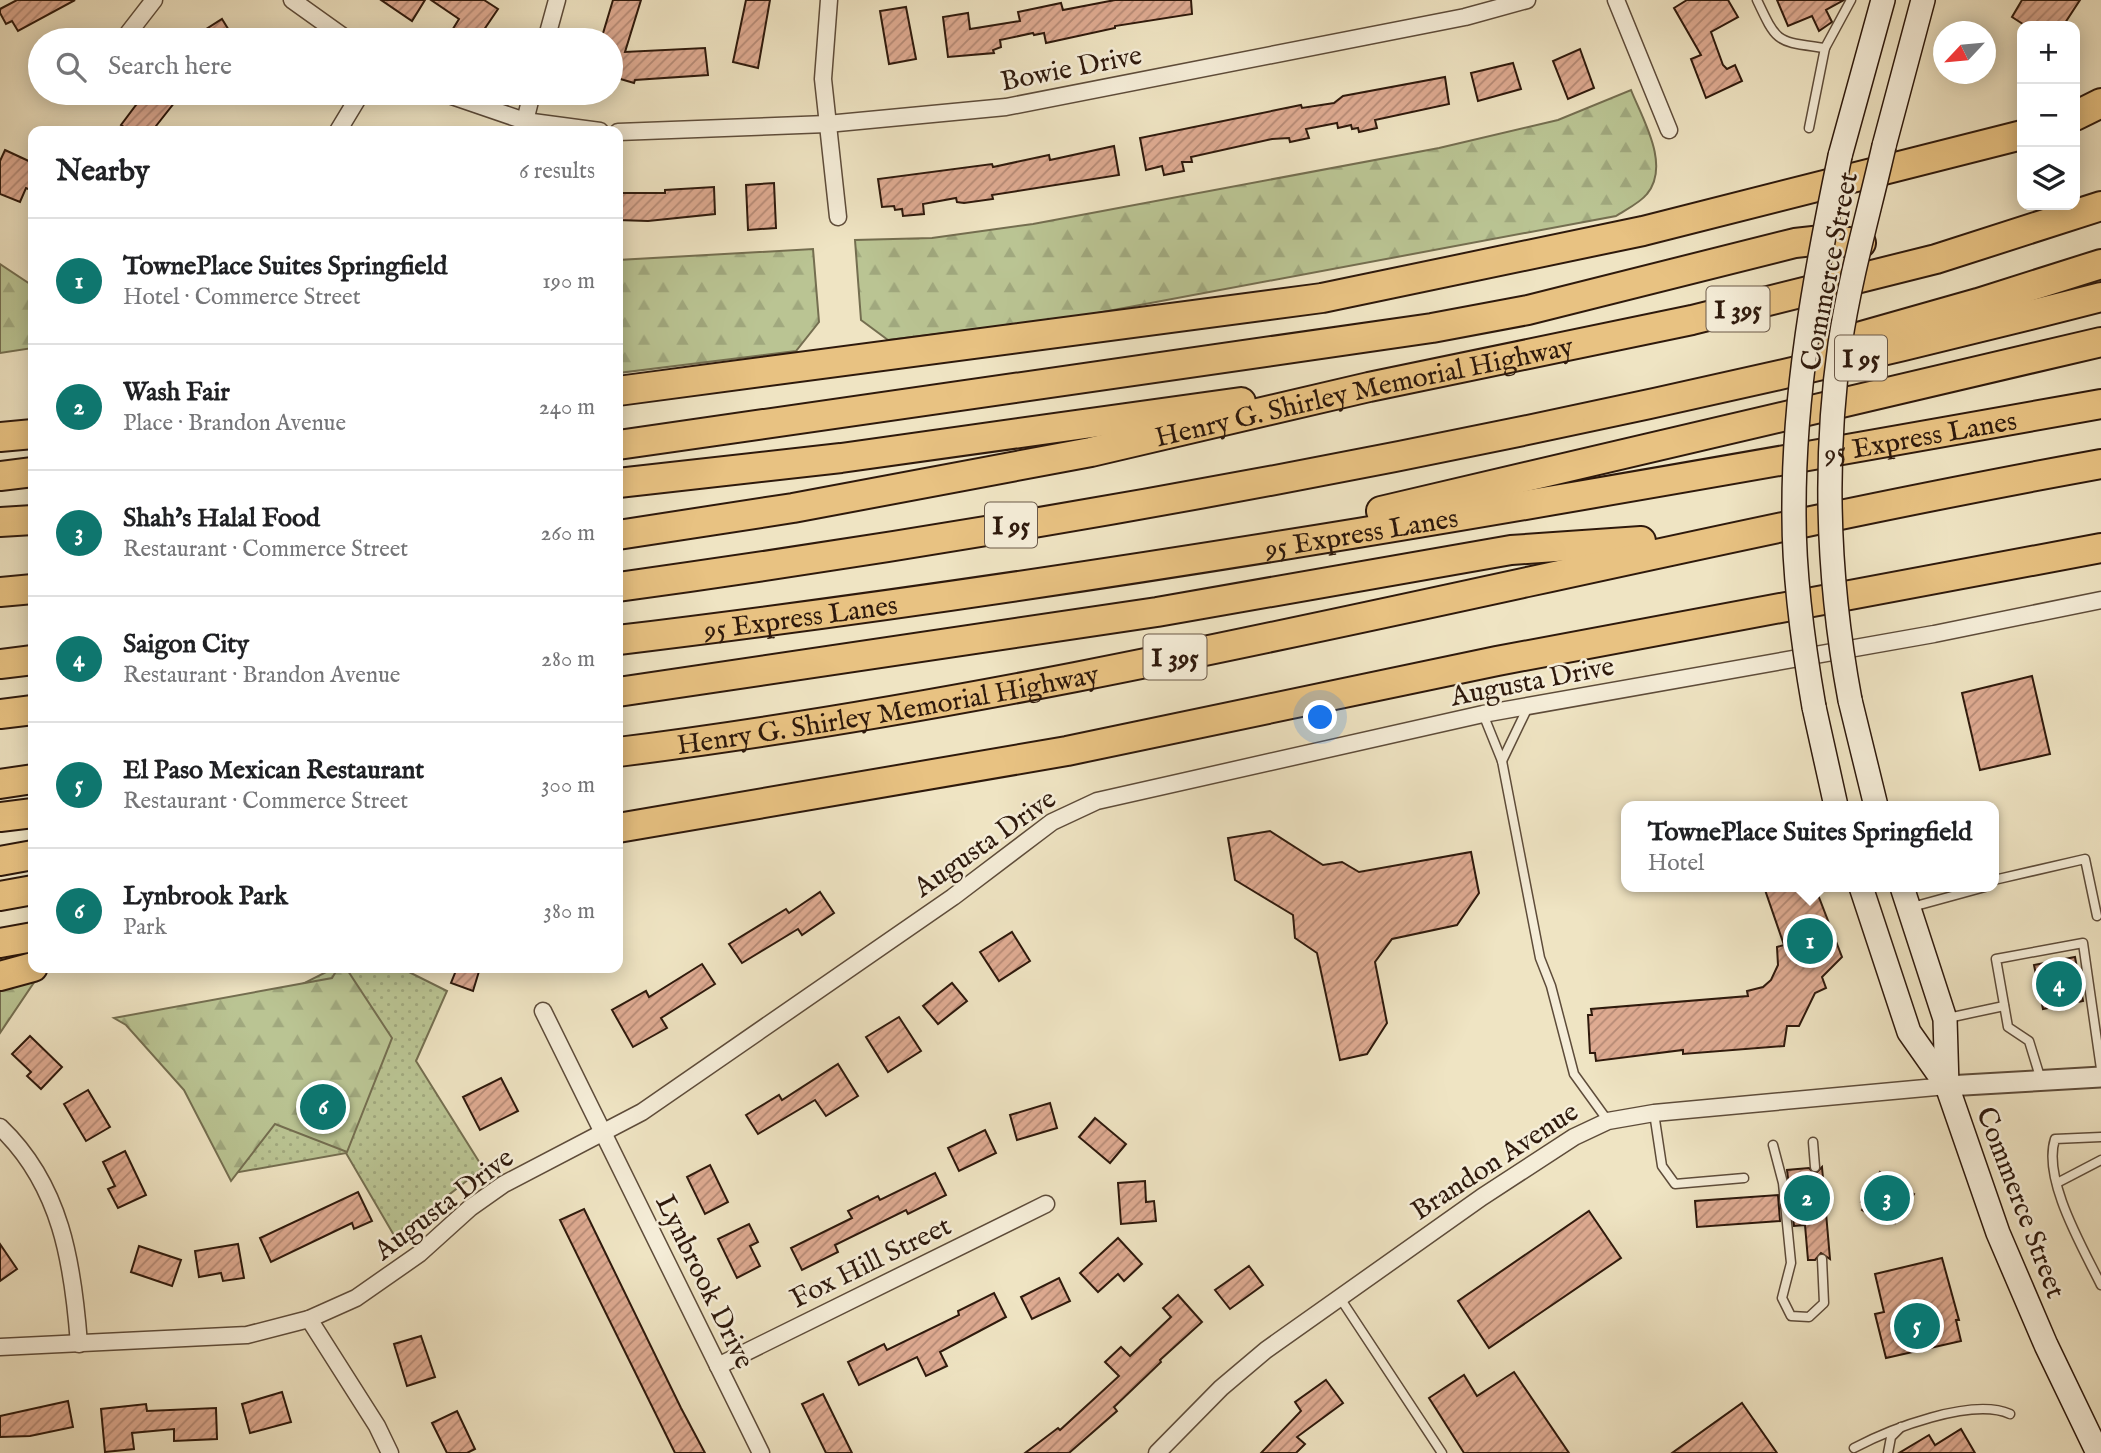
<!DOCTYPE html>
<html lang="en">
<head>
<meta charset="utf-8">
<style>
  :root { --surface:#fff; --page:#f6f6f6; --text:#202124; --muted:#757577; --line:#e0e0e0; --accent:#0f766e }
  body { margin:0; font-family:"IM FELL English",serif; background:var(--page); color:var(--text) }
  .controls { position:absolute; right:21px; top:21px; display:grid; overflow:hidden; border-radius:14px; box-shadow:0 4px 18px #0003 }
  .controls button { width:63px; height:63px; display:grid; place-items:center; padding:0; border:0; border-bottom:2px solid var(--line); background:var(--surface); color:var(--text); font:35px sans-serif }
  .compass { position:absolute; left:1933px; top:21px; width:63px; height:63px; border-radius:50%; background:var(--surface); box-shadow:0 4px 18px #0003; rotate:244deg }
  .you { position:absolute; left:1321px; top:718px; width:24px; height:24px; margin:-18px; border:5px solid #fff; border-radius:50%; background:#1a73e8; box-shadow:0 0 0 10px #1a73e833 }
  .badge { display:grid; place-items:center; width:46px; height:46px; border-radius:50%; background:var(--accent); color:#fff; font-size:23px; font-weight:700 }
  .pin { position:absolute; translate:-50% -50%; border:4px solid #fff; box-shadow:0 2px 7px #0006 }
  .popup { position:absolute; left:1621px; top:801px; width:378px; height:91px; box-sizing:border-box; display:grid; place-content:center; border-radius:14px; background:var(--surface); filter:drop-shadow(0 2px 5px #0005); font-size:23px; white-space:nowrap; color:var(--muted) }
  .popup b { font-size:26px; color:var(--text) }
  .popup::after { content:''; position:absolute; left:50%; top:100%; margin-left:-14px; border:14px solid transparent; border-top-color:var(--surface) }
  .list { margin:0; padding:0; list-style:none }
  h2 { display:flex; justify-content:space-between; align-items:center; height:91px; margin:0; padding:0 28px; font-size:30px }
  h2 small { font-size:23px; font-weight:400; color:var(--muted) }
  .list li { display:grid; grid-template-columns:46px 1fr auto; gap:21px; align-items:center; box-sizing:border-box; height:126px; padding:0 28px; border-top:2px solid var(--line) }
  .list b { display:block; font-size:26px; white-space:nowrap }
  .list p { margin:0; font-size:23px; white-space:nowrap; color:var(--muted) }
  .list em { font-size:23px; font-style:normal; color:var(--muted) }
  .icon { flex:none; width:38px; height:38px; fill:none; stroke:currentColor; stroke-width:2; stroke-linecap:round; stroke-linejoin:round }
  .map { position:relative; flex:none; width:2101px; height:1453px; overflow:hidden }
  .search { position:absolute; background:var(--surface); box-shadow:0 4px 18px #0003; left:28px; top:28px; width:595px; height:77px; display:flex; align-items:center; gap:18px; box-sizing:border-box; padding:0 24px; border-radius:38px; color:var(--muted); font-size:26px }
  .panel { position:absolute; background:var(--surface); box-shadow:0 4px 18px #0003; left:28px; top:126px; width:595px; height:847px; border-radius:14px }
  .map>svg:first-child { display:block }
  .grass { fill:url(#grass-dots); stroke:#746e50; stroke-width:2 }
  .forest { fill:url(#forest-firs); stroke:#746e50; stroke-width:2 }
  .building { fill:url(#building-hatch); stroke:#2e190c; stroke-width:2 }
  .lines { fill:none; stroke-linecap:round; stroke-linejoin:round }
  .service-casing { stroke:#5e4c3a; stroke-width:11 }
  .minor-casing { stroke:#5e4c3a; stroke-width:19 }
  .tertiary-casing { stroke:#5e4c3a; stroke-width:23 }
  .secondary-casing { stroke:#2e190c; stroke-width:26 }
  .motorway-casing { stroke:#2e190c; stroke-width:32 }
  .service { stroke:#f5edd8; stroke-width:8 }
  .minor { stroke:#f5edd8; stroke-width:16 }
  .tertiary { stroke:#f5edd8; stroke-width:19 }
  .secondary { stroke:#f5edd8; stroke-width:23 }
  .motorway { stroke:#e8c282; stroke-width:28 }
  .secondary-bridge-casing { stroke:#2e190c; stroke-width:26; stroke-linecap:butt }
  .secondary-bridge { stroke:#f5edd8; stroke-width:23 }
  .labels { text-anchor:middle; stroke-width:5; stroke-linejoin:round; paint-order:stroke }
  .shield { fill:#f5edd8; stroke:#6a5949; stroke-width:2 }
  .shield-label { font-size:26px; font-weight:bold; fill:#2e190c }
  .street-label { font-size:28px; fill:#2e190c; stroke:#f5edd8 }
</style>
</head>
<body>
<div class="map">
<svg width="2101" height="1453" viewBox="0 0 2101 1453">
  <defs>
    <pattern id="grass-dots" width="8" height="8" patternUnits="userSpaceOnUse" patternTransform="scale(1.75)"><rect width="8" height="8" fill="#bac493"/><path d="M2 2h.1M6 6h.1" fill="none" stroke="#a0a87e" stroke-width="1.8" stroke-linecap="round"/></pattern>
    <pattern id="forest-firs" width="22" height="20" patternUnits="userSpaceOnUse" patternTransform="scale(1.75)"><rect width="22" height="20" fill="#bac493"/><path d="M5 1l3.5 6h-7zM16 11l3.5 6h-7z" fill="#a0a87e"/></pattern>
    <pattern id="building-hatch" width="6" height="6" patternUnits="userSpaceOnUse" patternTransform="scale(1.75)"><rect width="6" height="6" fill="#dfab92"/><path d="M-1 1l2-2M0 6l6-6M5 7l2-2" fill="none" stroke="#b58a76"/></pattern>
  </defs>
  <rect width="100%" height="100%" fill="#efe4c3"/>
  <filter id="stains"><feTurbulence type="fractalNoise" baseFrequency=".00286" numOctaves="4"/><feColorMatrix values="0 0 0 0 .2 0 0 0 0 .09 0 0 0 0 .02 0 0 0 .5 -.17"/></filter>
  <radialGradient id="worn" r=".72"><stop offset=".6" stop-color="#630" stop-opacity="0"/><stop offset="1" stop-color="#630" stop-opacity=".3"/></radialGradient>
  <!-- grass -->
  <path class="grass" d="M334,968H401L447,991L416,1061L483,1168L395,1237L346,1153L234,1173L174,1049Z"/>
  <!-- forest -->
  <g class="forest">
    <path d="M1631,90C1642,118 1671,165 1647,194C1640,203 1625,210 1616,216L1076,317L888,340L861,320L855,240L932,238L1033,224L1439,148L1558,120Z"/>
    <path d="M813,249L819,322L796,351L618,373V260Z"/>
    <path d="M0,264L33,286V348L0,353Z"/>
    <path d="M0,946L41,972L0,1033Z"/>
    <path d="M338,968H346L392,1038L347,1152L275,1124L231,1181L184,1090L126,1025L114,1018L332,978Z"/>
  </g>
  <!-- building -->
  <g class="building">
    <path d="M17,0H75L18,31L12,21L6,24L0,13V9Z"/>
    <path d="M381,0H425L412,21Z"/>
    <path d="M431,0H484L498,9L477,40H462L451,32L459,19Z"/>
    <path d="M613,0H641L625,52L705,48L708,75L635,80L634,83L617,78L614,86L611,85V40H601Z"/>
    <path d="M746,0H770L758,68L733,62Z"/>
    <path d="M1115,0H1191L1192,14L1115,26V28L1046,43L1044,33L1034,35L1033,33L1000,40L1001,47L993,50L994,53L948,57L943,17L968,13L970,29L1020,21L1018,12L1061,3L1063,10Z"/>
    <path d="M1687,0H1728L1738,17L1711,32L1723,65L1727,69L1735,65L1742,81L1706,98L1691,59L1701,55L1674,8Z"/>
    <path d="M1777,0H1844L1826,10L1832,22L1819,31L1812,16L1788,26Z"/>
    <path d="M2022,0H2080L2063,26H2026L2012,17Z"/>
    <path d="M906,7L916,59L889,64L880,11Z"/>
    <path d="M222,19L235,40H189Z"/>
    <path d="M1580,49L1594,88L1568,99L1553,61Z"/>
    <path d="M1513,63L1521,89L1478,101L1471,73Z"/>
    <path d="M1445,77L1449,104L1375,120L1377,128L1359,132L1358,128L1352,129L1351,125L1338,128L1337,123L1306,129L1309,138L1290,142L1289,138L1272,139L1191,157L1192,162H1182L1184,171L1164,175L1162,166L1146,170L1140,138L1301,105L1302,108L1334,103L1343,96Z"/>
    <path d="M145,93H182L152,131H130L121,125Z"/>
    <path d="M1114,146L1119,175L992,195L993,199L964,203L957,202L956,198L923,204L924,214L903,216L902,209L895,210L894,206L882,207L878,179L992,164L993,167L1049,155L1050,160Z"/>
    <path d="M5,150L33,163V191L26,188L20,202L0,194V161Z"/>
    <path d="M774,183L776,228L748,230L746,185Z"/>
    <path d="M714,187L715,214L648,221L618,220V193H665V190Z"/>
    <path d="M2032,676L2050,754L1980,770L1962,693Z"/>
    <path d="M1270,831L1323,865L1342,862L1359,872L1471,852L1479,893L1457,925L1392,939L1375,962L1387,1023L1367,1054L1340,1060L1317,953L1295,938L1293,915L1235,880L1228,838Z"/>
    <path d="M1764,887H1815L1842,957L1822,977L1826,988L1815,993L1799,1026H1787L1784,1046L1683,1054V1050L1596,1061L1595,1053H1590L1588,1015H1592L1591,1009L1748,996L1747,991L1763,987L1771,980L1778,965L1777,947L1784,945Z"/>
    <path d="M820,892L834,913L802,935L798,929L742,963L729,944L786,909L789,913Z"/>
    <path d="M1012,932L1030,961L999,981L980,952Z"/>
    <path d="M2075,957L2083,1001L2043,1009L2034,965Z"/>
    <path d="M702,964L715,984L661,1018L667,1028L633,1047L612,1010L646,991L649,997Z"/>
    <path d="M457,968H480L473,991L451,983Z"/>
    <path d="M952,983L967,1001L938,1024L923,1006Z"/>
    <path d="M899,1017L921,1051L888,1072L866,1037Z"/>
    <path d="M30,1036L62,1067L41,1089L27,1076L31,1072L12,1054Z"/>
    <path d="M838,1064L858,1096L826,1116L815,1100L758,1134L746,1115L779,1095L782,1100Z"/>
    <path d="M501,1078L518,1111L480,1130L463,1097Z"/>
    <path d="M88,1090L110,1127L86,1141L64,1104Z"/>
    <path d="M1050,1103L1057,1128L1017,1140L1010,1115Z"/>
    <path d="M1095,1118L1126,1144L1110,1163L1079,1137Z"/>
    <path d="M985,1130L996,1153L959,1171L948,1148Z"/>
    <path d="M125,1151L146,1195L118,1208L108,1189L115,1186L103,1162Z"/>
    <path d="M710,1165L728,1202L705,1214L687,1177Z"/>
    <path d="M1822,1167L1830,1259L1821,1253L1815,1260H1808L1805,1225L1794,1226L1787,1170L1809,1168L1815,1174Z"/>
    <path d="M1880,1172L1914,1194L1895,1223L1886,1217L1882,1223L1862,1210L1865,1205L1861,1202Z"/>
    <path d="M935,1173L946,1195L908,1214L906,1210L835,1245L838,1252L802,1270L791,1248L852,1218L848,1211L878,1196L880,1200Z"/>
    <path d="M1145,1181L1146,1202L1154,1201L1156,1221L1121,1224L1118,1183Z"/>
    <path d="M358,1192L372,1221L354,1229L352,1223L271,1262L260,1238Z"/>
    <path d="M1778,1195L1780,1221L1697,1227L1695,1201Z"/>
    <path d="M584,1209L681,1408L705,1453H675L587,1275L560,1220Z"/>
    <path d="M1589,1211L1621,1258L1489,1348L1458,1301Z"/>
    <path d="M749,1224L758,1242L750,1246L760,1266L737,1278L718,1239Z"/>
    <path d="M1118,1238L1142,1264L1124,1281L1118,1274L1098,1292L1080,1273Z"/>
    <path d="M0,1244L17,1269L0,1281Z"/>
    <path d="M238,1244L244,1278L223,1281L221,1273L199,1277L195,1251Z"/>
    <path d="M139,1246L181,1260L172,1286L131,1272Z"/>
    <path d="M1942,1258L1959,1320H1956L1961,1341L1886,1358L1875,1314L1884,1312L1875,1274Z"/>
    <path d="M1249,1266L1263,1285L1230,1309L1215,1290Z"/>
    <path d="M1059,1278L1070,1301L1032,1319L1021,1297Z"/>
    <path d="M994,1293L1006,1317L940,1352L947,1366L926,1376L917,1357L859,1385L848,1362L884,1344L887,1350L959,1315L958,1311Z"/>
    <path d="M1178,1295L1202,1322L1160,1360L1161,1362L1114,1407L1117,1411L1069,1453H1025L1058,1428L1060,1430L1119,1376L1105,1362L1121,1347L1130,1356L1171,1317L1163,1308Z"/>
    <path d="M421,1336L435,1377L407,1386L394,1344Z"/>
    <path d="M1514,1372L1569,1453H1464L1429,1398L1464,1375L1477,1396Z"/>
    <path d="M1326,1380L1343,1403L1297,1437L1305,1444L1296,1453H1261L1301,1411L1295,1402Z"/>
    <path d="M282,1392L291,1422L250,1433L242,1404Z"/>
    <path d="M823,1394L852,1453H826L802,1404Z"/>
    <path d="M68,1401L73,1427L30,1436L0,1437V1416Z"/>
    <path d="M1742,1403L1777,1453H1672Z"/>
    <path d="M146,1404L147,1411L216,1408L217,1439L174,1441V1429L132,1433L134,1449L105,1452L101,1409Z"/>
    <path d="M457,1411L475,1449L467,1453H447L432,1423Z"/>
    <path d="M1961,1429L1975,1453H1899L1929,1435L1935,1445Z"/>
  </g>
  <g class="lines">
    <defs>
      <g id="service">
        <path d="M1757,0C1778,45 1777,41 1825,48L1851,0"/>
        <path d="M1809,128L1825,48"/>
        <path d="M1483,714L1502,761L1540,958L1551,986L1574,1074L1608,1121"/>
        <path d="M1502,761L1528,707"/>
        <path d="M1994,880L2085,859L2097,916"/>
        <path d="M1912,907L1985,887"/>
        <path d="M1948,1018L2004,1006"/>
        <path d="M2041,1080L2029,1041L2008,1027L1996,959L2083,943L2101,1069"/>
        <path d="M1654,1113L1662,1166L1675,1184L1744,1178"/>
        <path d="M2101,1137L2055,1139C2042,1179 2083,1248 2101,1285"/>
        <path d="M1813,1142L1815,1167"/>
        <path d="M1773,1145L1783,1183L1791,1263L1782,1298L1791,1316L1809,1317L1824,1303L1822,1259"/>
        <path d="M2057,1183L2101,1160"/>
        <path d="M1340,1298L1442,1453"/>
        <path d="M1854,1448C1890,1429 1972,1397 2010,1414"/>
        <path d="M1888,1453L1891,1437L1901,1427"/>
      </g>
      <g id="minor">
        <path d="M292,0L348,40"/>
        <path d="M829,0L823,79L838,217"/>
        <path d="M1616,0L1669,130"/>
        <path d="M123,40L154,0"/>
        <path d="M546,40L557,0"/>
        <path d="M443,93L525,121L600,131"/>
        <path d="M525,121L532,93"/>
        <path d="M338,131L361,93"/>
        <path d="M618,132L827,124L1006,107L1465,17L1527,0"/>
        <path d="M543,1011L761,1453"/>
        <path d="M0,1127C61,1185 73,1263 79,1344"/>
        <path d="M309,1319L377,1426L390,1453"/>
        <path d="M0,1347L247,1335L309,1319L356,1298L419,1254L470,1208L504,1184L642,1112L953,897L1052,822L1097,801L1483,714L1934,634L2101,600"/>
        <path d="M718,1366L1046,1204"/>
        <path d="M1157,1453L1221,1388L1266,1350L1482,1197L1574,1137L1608,1121L1654,1113L1947,1086"/>
      </g>
      <path id="tertiary" d="M1947,1086L2101,1077"/>
      <g id="secondary">
        <path d="M1884,146L1923,0"/>
        <path d="M1840,156L1883,0"/>
        <path d="M1850,700L1876,806"/>
        <path d="M1814,707L1836,806"/>
        <path d="M1861,887L1909,1032L1947,1086L1998,1233L2046,1345L2098,1453"/>
        <path d="M1902,887L1945,1019L1947,1086"/>
      </g>
      <g id="motorway">
        <path d="M2075,116L2101,103"/>
        <path d="M1816,349L1978,303L2101,264"/>
        <path d="M618,391L1322,298L1643,231L2022,135"/>
        <path d="M0,437L33,434"/>
        <path d="M618,445L1432,328L1528,310L1795,243L1822,240L1861,243"/>
        <path d="M0,476L33,472"/>
        <path d="M618,483L841,458L1241,402"/>
        <path d="M1381,511L2101,342"/>
        <path d="M0,522L33,520"/>
        <path id="s1" d="M618,535L793,508L1091,452L1369,387L1692,320L1936,259L2101,206"/>
        <path d="M618,587C1116,518 1614,422 2101,297"/>
        <path d="M0,592L33,589"/>
        <path id="s2" d="M618,640C1115,580 1608,492 2101,404"/>
        <path d="M0,664L33,660"/>
        <path d="M618,692L1157,612L1511,550L1641,541"/>
        <path d="M0,714L33,710"/>
        <path id="s3" d="M618,752C1118,689 1605,554 2101,464"/>
        <path d="M0,784L33,779"/>
        <path d="M0,817L33,813"/>
        <path d="M618,828L1067,751L1497,661L2101,548"/>
        <path d="M0,861L33,855"/>
        <path d="M0,896L33,890"/>
        <path d="M0,943L33,937"/>
        <path d="M0,976L33,967"/>
      </g>
    </defs>
    <!-- service casing -->
    <use href="#service" class="service-casing"/>
    <!-- minor casing -->
    <use href="#minor" class="minor-casing"/>
    <!-- tertiary casing -->
    <use href="#tertiary" class="tertiary-casing"/>
    <!-- secondary casing -->
    <use href="#secondary" class="secondary-casing"/>
    <!-- motorway casing -->
    <use href="#motorway" class="motorway-casing"/>
    <!-- service -->
    <use href="#service" class="service"/>
    <!-- minor -->
    <use href="#minor" class="minor"/>
    <!-- tertiary -->
    <use href="#tertiary" class="tertiary"/>
    <!-- secondary -->
    <use href="#secondary" class="secondary"/>
    <!-- motorway -->
    <use href="#motorway" class="motorway"/>
    <defs>
      <g id="secondary-bridge">
        <path d="M1850,700C1828,582 1823,464 1840,344C1850,277 1869,212 1884,146"/>
        <path d="M1814,707C1803,644 1794,580 1794,516C1793,394 1815,275 1840,156"/>
      </g>
    </defs>
    <!-- secondary-bridge casing -->
    <use href="#secondary-bridge" class="secondary-bridge-casing"/>
    <!-- secondary-bridge -->
    <use href="#secondary-bridge" class="secondary-bridge"/>
  </g>
  <g class="labels">
    <!-- shield labels -->
    <g class="shield">
      <rect x="1706.5" y="286.5" width="63" height="45" rx="5"/>
      <rect x="1835" y="335.5" width="52" height="45" rx="5"/>
      <rect x="985" y="502.5" width="52" height="45" rx="5"/>
      <rect x="1143.5" y="634.5" width="63" height="45" rx="5"/>
    </g>
    <g class="shield-label">
      <text x="1738" y="318">I 395</text>
      <text x="1861" y="367">I 95</text>
      <text x="1011" y="534">I 95</text>
      <text x="1175" y="666">I 395</text>
    </g>
    <!-- street labels -->
    <g class="street-label">
      <text transform="translate(1071 67) rotate(-11)" y="10">Bowie Drive</text>
      <text transform="translate(1828 271) rotate(-79)" y="10">Commerce Street</text>
      <text dy="10" stroke="none"><textPath href="#s1" startOffset="760">Henry G. Shirley Memorial Highway</textPath></text>
      <text dy="10" stroke="none"><textPath href="#s2" startOffset="1318">95 Express Lanes</textPath></text>
      <text dy="10" stroke="none"><textPath href="#s2" startOffset="751">95 Express Lanes</textPath></text>
      <text dy="10" stroke="none"><textPath href="#s2" startOffset="184">95 Express Lanes</textPath></text>
      <text transform="translate(1532 680) rotate(-11)" y="10">Augusta Drive</text>
      <text dy="10" stroke="none"><textPath href="#s3" startOffset="273">Henry G. Shirley Memorial Highway</textPath></text>
      <text transform="translate(984 842) rotate(-35)" y="10">Augusta Drive</text>
      <text transform="translate(1494 1160) rotate(-33)" y="10">Brandon Avenue</text>
      <text transform="translate(2022 1202) rotate(69)" y="10">Commerce Street</text>
      <text transform="translate(443 1203) rotate(-37)" y="10">Augusta Drive</text>
      <text transform="translate(870 1261) rotate(-26)" y="10">Fox Hill Street</text>
      <text transform="translate(706 1281) rotate(64)" y="10">Lynbrook Drive</text>
    </g>
  </g>
  <rect width="100%" height="100%" filter="url(#stains)"/>
  <rect width="100%" height="100%" fill="url(#worn)"/>
</svg>
<div class="controls">
<button>+</button>
<button>−</button>
<button><svg class="icon" aria-label="layers" viewBox="0 0 24 24"><path d="M12 4l9 5-9 5-9-5zM3 14l9 5 9-5"/></svg></button>
</div>
<svg class="compass" viewBox="-18 -18 36 36"><path d="M0-13l5 13h-10z" fill="#e53935"/><path d="M0 13l5-13h-10z" fill="#757577"/></svg>
<div class="you"></div>
<div class="pin badge" style="left:1810px;top:941px">1</div>
<div class="popup"><b>TownePlace Suites Springfield</b>Hotel</div>
<div class="pin badge" style="left:1807px;top:1198px">2</div>
<div class="pin badge" style="left:1887px;top:1198px">3</div>
<div class="pin badge" style="left:2059px;top:984px">4</div>
<div class="pin badge" style="left:1917px;top:1326px">5</div>
<div class="pin badge" style="left:323px;top:1107px">6</div>
<div class="search"><svg class="icon" aria-label="search" viewBox="0 0 24 24"><circle cx="10" cy="10" r="6"/><path d="M15 15l6 6"/></svg>Search here</div>
<section class="panel">
<h2>Nearby<small>6 results</small></h2>
<ul class="list">
<li><span class="badge">1</span><div><b>TownePlace Suites Springfield</b><p>Hotel · Commerce Street</p></div><em>190 m</em></li>
<li><span class="badge">2</span><div><b>Wash Fair</b><p>Place · Brandon Avenue</p></div><em>240 m</em></li>
<li><span class="badge">3</span><div><b>Shah's Halal Food</b><p>Restaurant · Commerce Street</p></div><em>260 m</em></li>
<li><span class="badge">4</span><div><b>Saigon City</b><p>Restaurant · Brandon Avenue</p></div><em>280 m</em></li>
<li><span class="badge">5</span><div><b>El Paso Mexican Restaurant</b><p>Restaurant · Commerce Street</p></div><em>300 m</em></li>
<li><span class="badge">6</span><div><b>Lynbrook Park</b><p>Park</p></div><em>380 m</em></li>
</ul>
</section>
</div>
</body>
</html>
